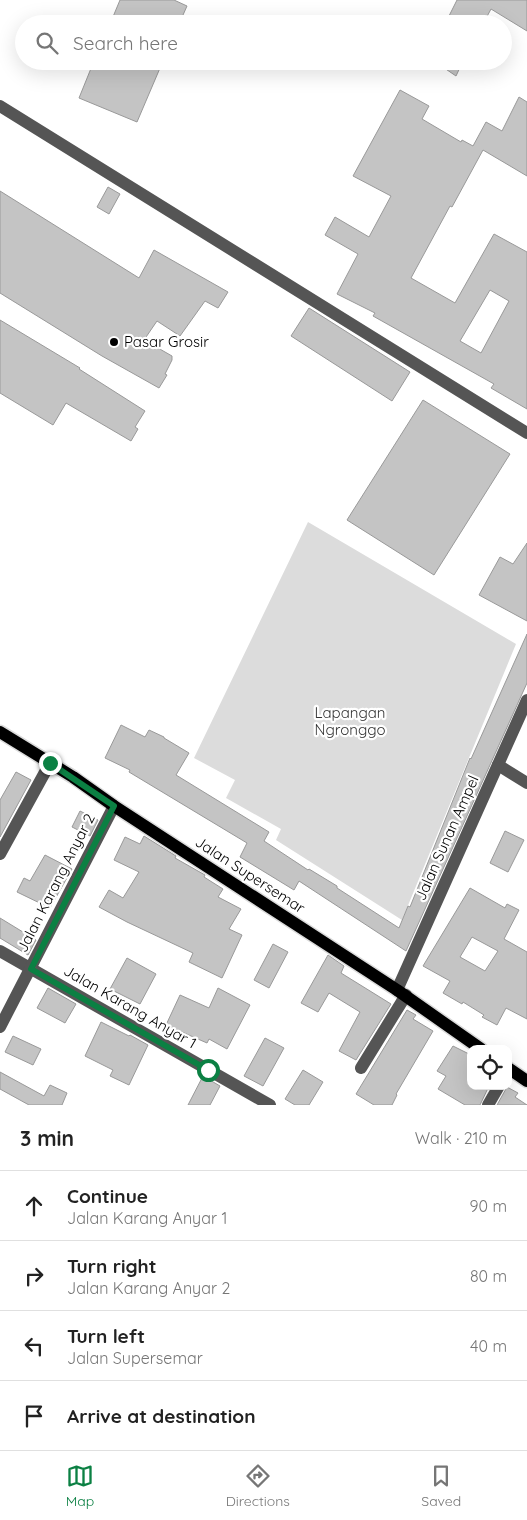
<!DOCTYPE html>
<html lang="en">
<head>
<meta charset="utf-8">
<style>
  :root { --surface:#fff; --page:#f6f6f6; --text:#222; --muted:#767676; --line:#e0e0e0; --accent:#0b8043 }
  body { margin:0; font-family:Quicksand,sans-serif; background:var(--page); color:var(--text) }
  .controls { position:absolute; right:15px; bottom:15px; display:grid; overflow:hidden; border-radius:10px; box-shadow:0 5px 20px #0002 }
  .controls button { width:45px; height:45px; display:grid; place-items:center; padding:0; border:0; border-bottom:1px solid var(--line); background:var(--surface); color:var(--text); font:25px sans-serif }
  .stop { position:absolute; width:15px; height:15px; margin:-11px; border:4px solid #0b8043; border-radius:50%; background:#fff }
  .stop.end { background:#0b8043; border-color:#fff; box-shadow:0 1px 5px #0008 }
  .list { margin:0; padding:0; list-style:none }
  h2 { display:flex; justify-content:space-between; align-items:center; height:65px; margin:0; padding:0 20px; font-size:21px }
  h2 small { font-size:16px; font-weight:400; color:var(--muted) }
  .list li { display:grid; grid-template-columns:32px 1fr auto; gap:15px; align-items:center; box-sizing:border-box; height:70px; padding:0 20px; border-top:1px solid var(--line) }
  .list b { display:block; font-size:19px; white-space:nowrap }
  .list p { margin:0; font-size:16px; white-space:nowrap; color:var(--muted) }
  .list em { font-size:16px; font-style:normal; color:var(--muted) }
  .icon { flex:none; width:28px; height:28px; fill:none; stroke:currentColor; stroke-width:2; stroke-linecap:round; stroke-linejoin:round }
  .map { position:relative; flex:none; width:527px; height:1105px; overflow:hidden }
  .search { position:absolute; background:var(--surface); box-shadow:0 5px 20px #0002; left:15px; right:15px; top:15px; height:55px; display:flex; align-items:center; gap:12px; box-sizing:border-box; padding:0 18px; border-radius:28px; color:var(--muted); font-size:19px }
  .sheet { height:345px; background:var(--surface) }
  nav { display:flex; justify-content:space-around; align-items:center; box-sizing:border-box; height:70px; border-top:1px solid var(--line); background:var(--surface); font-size:14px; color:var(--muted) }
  nav a { display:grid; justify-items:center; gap:2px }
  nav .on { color:var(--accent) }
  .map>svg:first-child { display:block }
  .green { fill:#dcdcdc }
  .building { fill:#c4c4c4; stroke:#999; fill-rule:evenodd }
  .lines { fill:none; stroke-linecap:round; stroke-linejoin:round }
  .major-casing { stroke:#dbdbdb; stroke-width:15 }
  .minor { stroke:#555; stroke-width:12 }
  .major { stroke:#000; stroke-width:12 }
  .route { stroke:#0b8043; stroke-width:6 }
  .poi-dot { fill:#000; stroke:#fff; stroke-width:2 }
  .labels { text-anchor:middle; stroke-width:4.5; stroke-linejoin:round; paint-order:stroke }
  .poi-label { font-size:15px; fill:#000; stroke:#fff; text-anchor:start }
  .park-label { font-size:15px; fill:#333; stroke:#fff }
  .street-label { font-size:15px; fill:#000; stroke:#fff }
</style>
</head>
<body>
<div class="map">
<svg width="527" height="1105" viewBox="0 0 527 1105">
  <rect width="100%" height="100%" fill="#fff"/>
  <!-- green -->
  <path class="green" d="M308,522L516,644L402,920L276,840L281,829L226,798L235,780L194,758Z"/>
  <!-- building -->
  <g class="building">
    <path d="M120,0H174L187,6L179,24H110Z"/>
    <path d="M457,0H527V31L491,9L483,24H445Z"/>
    <path d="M94,61H163L137,122L79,98Z"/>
    <path d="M434,61H463L456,76Z"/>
    <path d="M400,90L429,106L422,119L461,142L462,140L473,146L486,122L502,131L519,97L527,102V176L483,150L452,207L450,206L411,278L455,303L494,234L527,252V409L491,388L494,384L373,316L375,313L337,294L358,254L325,235L335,217L369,237L391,196L353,176ZM490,290L509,301L481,353L460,341Z"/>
    <path d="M108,187L120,194L109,214L97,207Z"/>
    <path d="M0,191L139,278L154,250L228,292L218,308L205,301L180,336L157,321L144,340L172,356V360L165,374L167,375L159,388L102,356L0,293Z"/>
    <path d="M309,308L410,372L392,401L291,336Z"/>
    <path d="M0,320L80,368L79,369L145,411L135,427L138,429L131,441L66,403L53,425L0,393Z"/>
    <path d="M423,400L510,454L434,575L347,520Z"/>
    <path d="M527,543V621L479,595L500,557L513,564Z"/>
    <path d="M527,634V683L406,951L299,881L294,890L240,857L247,843L129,772L130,770L105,758L121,725L145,737L149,730L164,737V738L189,753L176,775L269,832L264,841L308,870L309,869L337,886V888L399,928L408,906L410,907L470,758L471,759Z"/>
    <path d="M16,772L31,780L0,837V800Z"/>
    <path d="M80,811L98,820L90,836L72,827Z"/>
    <path d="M505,831L524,840L508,872L490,863Z"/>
    <path d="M144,836L176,856L175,858L205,875L204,877L223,889L218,897L241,909L229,929L242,935L222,978L189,962L193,953L127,922L99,907L109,890L123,898L139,872L114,860L125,837L140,844Z"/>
    <path d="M45,855L72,869L50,908L17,892L24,878L30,881Z"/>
    <path d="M470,888L505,908L507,904L519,910L504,939L527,952V1019L506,1008L497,1025L482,1017L484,1015L463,1002L462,1004L443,993L450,981L423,966ZM472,937L498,951L485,971L460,957Z"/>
    <path d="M0,918L36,940L28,955L0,938Z"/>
    <path d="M273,944L288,952L269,988L254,980Z"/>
    <path d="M328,955L344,966L341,973L391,1004L356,1060L339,1051L360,1012L329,993L318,1012L301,1003Z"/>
    <path d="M127,958L156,974L140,1004L110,989Z"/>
    <path d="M48,988L76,1004L65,1023L37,1008Z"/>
    <path d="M218,988L250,1005L227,1049L209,1039L207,1043L166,1025L180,995L209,1008Z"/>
    <path d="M407,1010L416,1015L413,1019L433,1031L396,1094L397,1095L392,1105H374L356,1094Z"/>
    <path d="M101,1022L129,1036L130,1035L148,1045L129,1085L110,1076L113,1070L85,1056Z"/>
    <path d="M13,1036L41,1049L33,1065L5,1052Z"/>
    <path d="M265,1038L284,1048L263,1086L244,1076Z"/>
    <path d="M453,1046L471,1055V1086H489L480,1105H465L438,1089L446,1076L437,1071Z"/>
    <path d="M303,1070L323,1082L309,1105H295L285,1099Z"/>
    <path d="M0,1072L44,1096L50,1085L67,1093L62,1105H29L0,1089Z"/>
    <path d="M203,1076L220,1086L210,1105H188Z"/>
    <path d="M507,1087L518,1093L515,1097L527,1105H497Z"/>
  </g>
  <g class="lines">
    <defs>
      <g id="major">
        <path d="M0,732L73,777L114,806L397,990L481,1049"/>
        <path d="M508,1068L527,1081"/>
      </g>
    </defs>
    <!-- major casing -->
    <use href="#major" class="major-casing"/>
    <!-- minor -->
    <g class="minor">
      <path d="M0,106L527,433"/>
      <path d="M498,765L527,783"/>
      <path d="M0,854L50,763"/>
      <path d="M0,951L270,1105"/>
      <path d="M397,990L527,700"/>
      <path d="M0,1027L114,806"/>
      <path d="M361,1068L406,995"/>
      <path d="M488,1105L499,1086"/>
    </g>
    <!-- major -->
    <use href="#major" class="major"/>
  </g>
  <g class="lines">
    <!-- route -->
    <path class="route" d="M50,763L114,806L31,969L208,1070"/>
  </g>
  <!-- markers -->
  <circle class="poi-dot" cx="114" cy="342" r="5"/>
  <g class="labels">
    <!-- poi labels -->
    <g class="poi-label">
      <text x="124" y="347">Pasar Grosir</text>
    </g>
    <!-- park labels -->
    <g class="park-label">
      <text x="350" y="718">Lapangan<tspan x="350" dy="17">Ngronggo</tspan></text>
    </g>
    <!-- street labels -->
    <g class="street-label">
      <text transform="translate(447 838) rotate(-66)" y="5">Jalan Sunan Ampel</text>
      <text transform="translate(250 875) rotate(33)" y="5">Jalan Supersemar</text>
      <text transform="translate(56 883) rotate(-63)" y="5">Jalan Karang Anyar 2</text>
      <text transform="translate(130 1007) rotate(30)" y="5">Jalan Karang Anyar 1</text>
    </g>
  </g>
</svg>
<div class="controls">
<button><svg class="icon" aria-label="locate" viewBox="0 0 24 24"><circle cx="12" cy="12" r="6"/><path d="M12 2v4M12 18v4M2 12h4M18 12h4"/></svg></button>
</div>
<div class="stop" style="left:208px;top:1070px"></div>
<div class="stop end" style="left:50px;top:763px"></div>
<div class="search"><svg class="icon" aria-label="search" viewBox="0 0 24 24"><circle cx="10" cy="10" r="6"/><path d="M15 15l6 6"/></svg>Search here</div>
</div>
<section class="sheet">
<h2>3 min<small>Walk · 210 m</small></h2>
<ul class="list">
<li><svg class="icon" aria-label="ahead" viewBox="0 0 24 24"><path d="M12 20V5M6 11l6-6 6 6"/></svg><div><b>Continue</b><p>Jalan Karang Anyar 1</p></div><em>90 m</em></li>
<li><svg class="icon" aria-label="right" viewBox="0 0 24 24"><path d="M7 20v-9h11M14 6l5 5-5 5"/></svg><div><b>Turn right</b><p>Jalan Karang Anyar 2</p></div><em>80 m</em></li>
<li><svg class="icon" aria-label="left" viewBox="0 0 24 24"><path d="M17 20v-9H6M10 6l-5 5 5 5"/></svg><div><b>Turn left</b><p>Jalan Supersemar</p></div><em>40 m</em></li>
<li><svg class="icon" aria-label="arrive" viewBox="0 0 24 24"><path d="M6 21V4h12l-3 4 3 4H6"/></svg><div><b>Arrive at destination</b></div></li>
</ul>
</section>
<nav>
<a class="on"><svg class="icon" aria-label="map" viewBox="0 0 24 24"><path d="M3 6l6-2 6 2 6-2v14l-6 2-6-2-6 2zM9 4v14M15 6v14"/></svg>Map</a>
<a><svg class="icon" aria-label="directions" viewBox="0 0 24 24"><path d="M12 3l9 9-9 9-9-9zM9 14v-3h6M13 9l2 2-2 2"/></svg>Directions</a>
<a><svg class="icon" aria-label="saved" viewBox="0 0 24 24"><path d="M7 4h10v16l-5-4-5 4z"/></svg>Saved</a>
</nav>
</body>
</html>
